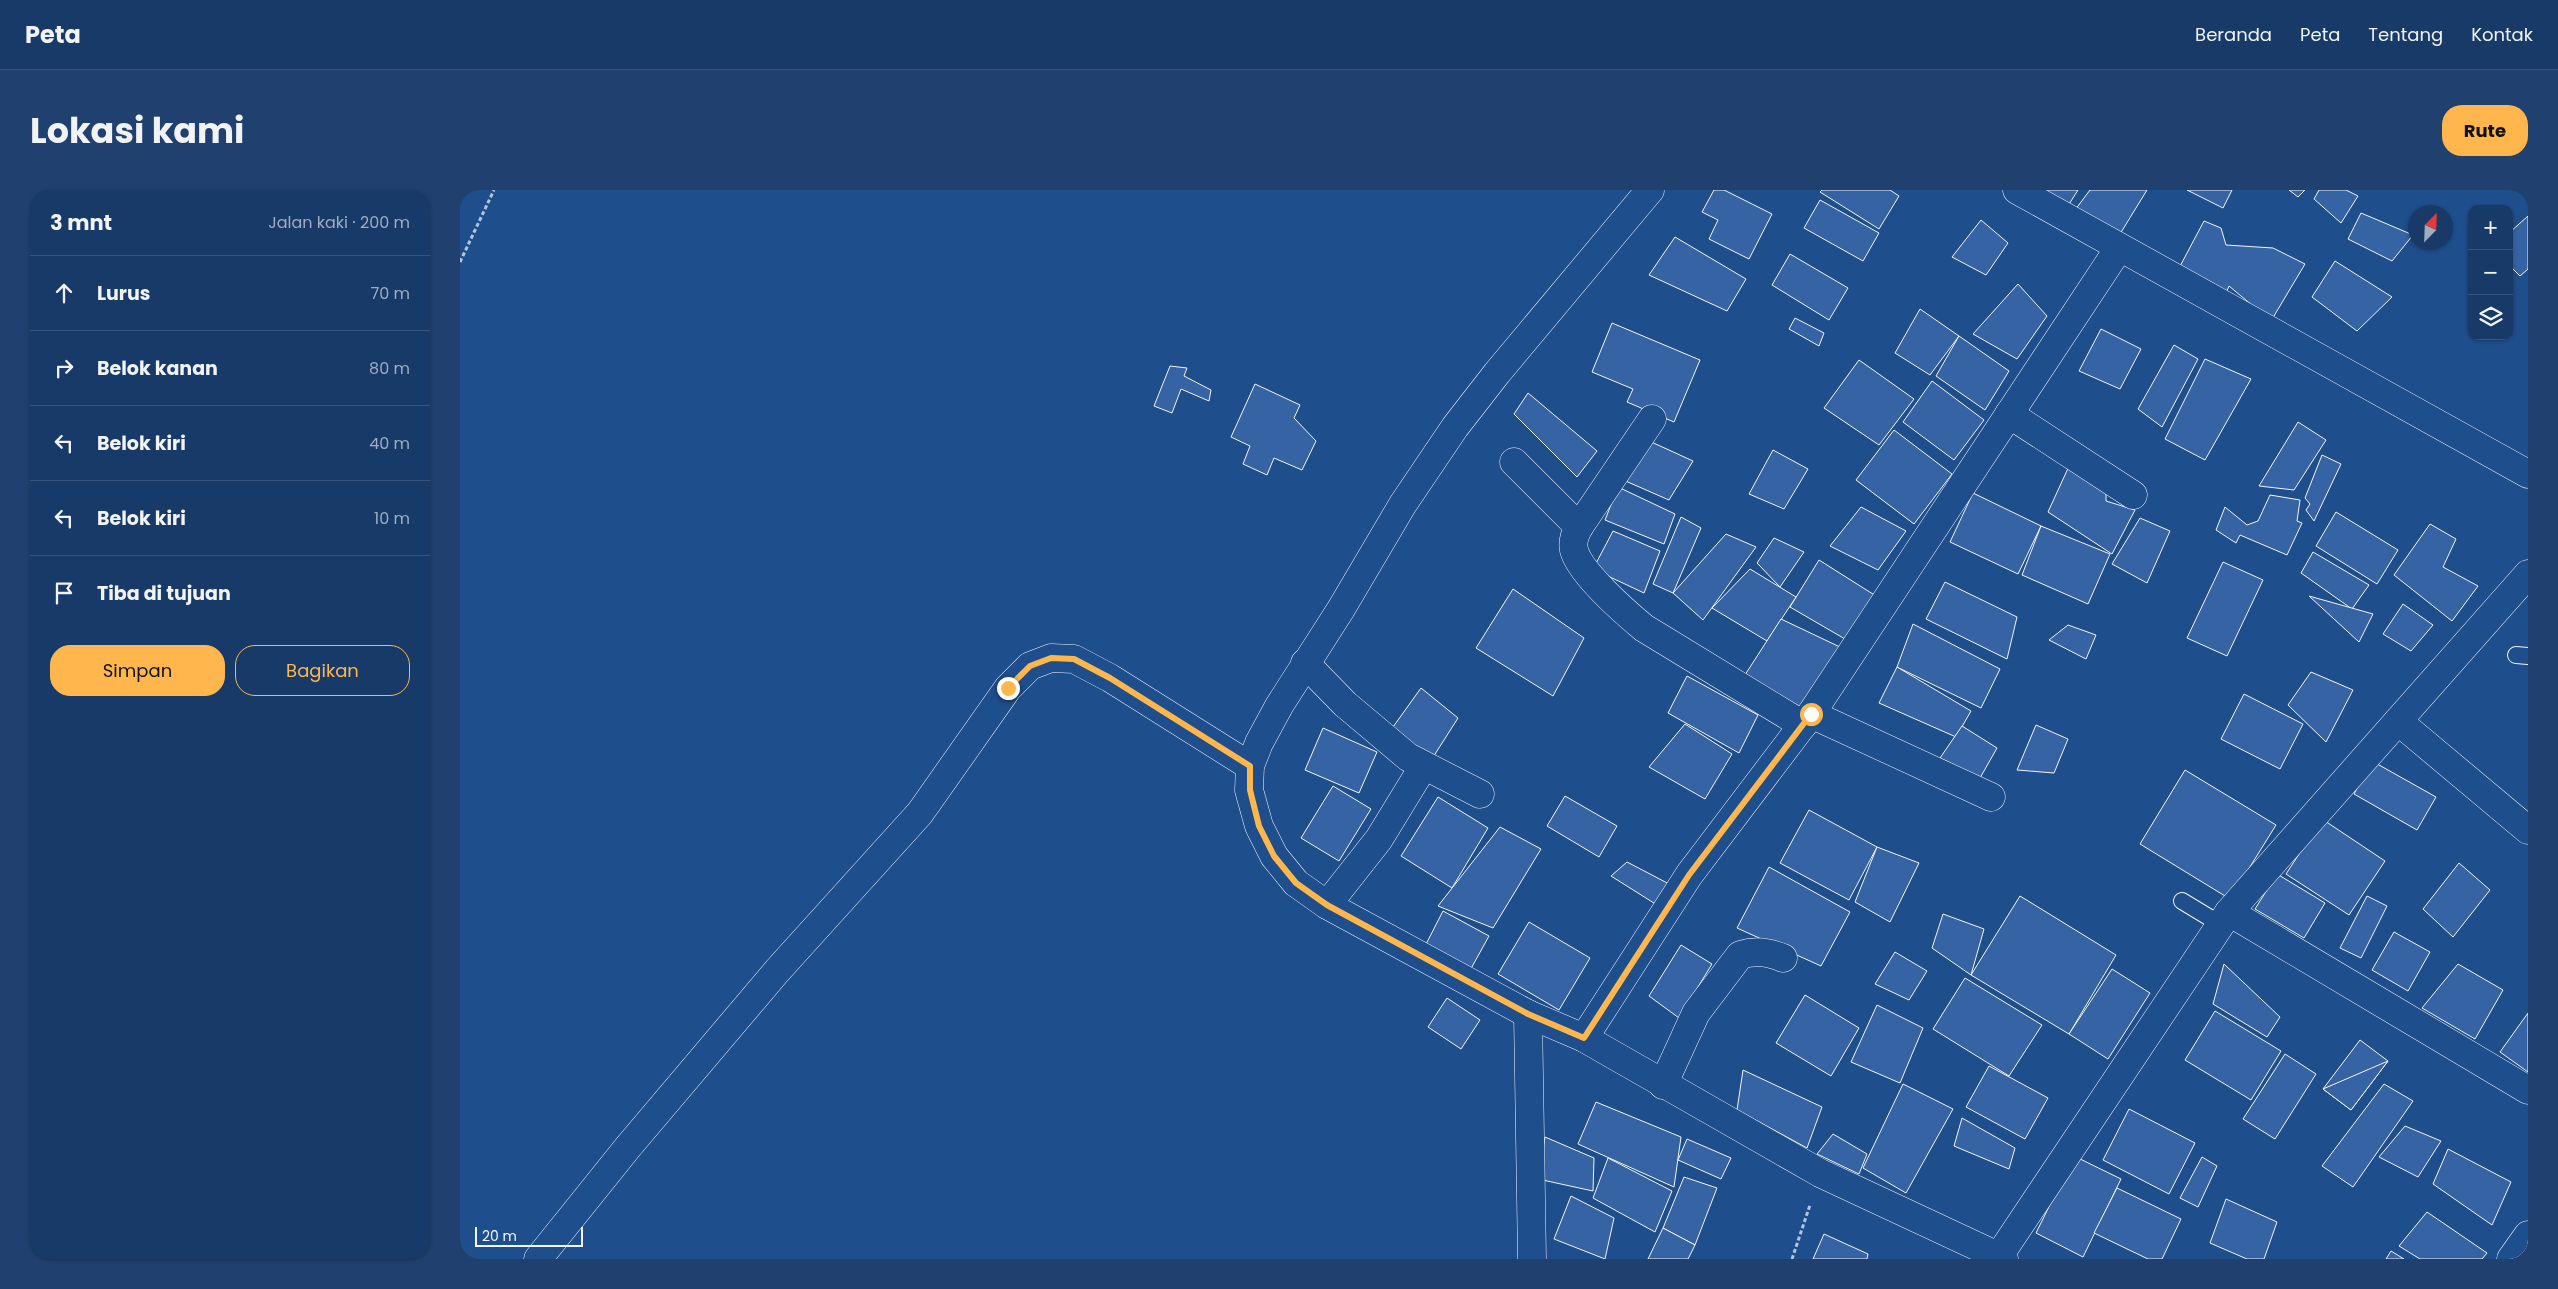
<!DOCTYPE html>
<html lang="id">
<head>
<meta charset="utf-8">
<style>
  :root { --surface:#173a69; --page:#20416f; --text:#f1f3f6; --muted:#9eadc0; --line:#36547d; --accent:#ffb74d }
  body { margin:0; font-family:Poppins,sans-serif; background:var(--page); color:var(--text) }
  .controls { position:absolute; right:15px; top:15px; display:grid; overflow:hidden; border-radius:10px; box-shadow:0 1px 4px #0004 }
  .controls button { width:45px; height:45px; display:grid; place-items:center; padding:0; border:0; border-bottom:1px solid var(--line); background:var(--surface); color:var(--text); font:25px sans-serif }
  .compass { position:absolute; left:1948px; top:15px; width:45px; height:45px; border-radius:50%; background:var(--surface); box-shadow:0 1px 4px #0004; rotate:23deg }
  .scale { position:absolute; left:15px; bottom:12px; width:108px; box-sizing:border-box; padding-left:5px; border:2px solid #f2f6ff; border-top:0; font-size:14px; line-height:18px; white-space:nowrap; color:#f2f6ff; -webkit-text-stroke:4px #1f4e8c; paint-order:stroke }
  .stop { position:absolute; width:15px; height:15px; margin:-11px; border:4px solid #ffb74d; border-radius:50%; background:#fff }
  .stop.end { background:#ffb74d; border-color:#fff; box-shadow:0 1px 5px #0008 }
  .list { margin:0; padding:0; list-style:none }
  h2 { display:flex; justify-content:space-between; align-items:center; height:65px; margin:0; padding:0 20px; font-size:21px }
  h2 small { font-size:16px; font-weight:400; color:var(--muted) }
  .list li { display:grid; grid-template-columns:32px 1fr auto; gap:15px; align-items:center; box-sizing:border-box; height:75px; padding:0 20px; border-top:1px solid var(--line) }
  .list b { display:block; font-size:19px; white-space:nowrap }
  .list em { font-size:16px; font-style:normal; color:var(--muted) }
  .actions { display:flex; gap:10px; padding:15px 20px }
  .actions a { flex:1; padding:11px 0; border:1px solid var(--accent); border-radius:20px; text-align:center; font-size:18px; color:var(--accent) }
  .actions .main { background:var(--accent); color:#111 }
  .icon { flex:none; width:28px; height:28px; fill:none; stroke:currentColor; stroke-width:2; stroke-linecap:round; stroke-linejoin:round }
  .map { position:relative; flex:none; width:2068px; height:1069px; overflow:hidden; border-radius:20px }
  header { display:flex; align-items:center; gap:30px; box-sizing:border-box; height:70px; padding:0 25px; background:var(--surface); border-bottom:1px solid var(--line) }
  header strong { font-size:24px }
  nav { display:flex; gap:28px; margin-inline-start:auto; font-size:18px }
  .intro { display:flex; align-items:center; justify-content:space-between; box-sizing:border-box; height:120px; padding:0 30px }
  h1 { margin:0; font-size:35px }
  .button { padding:12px 22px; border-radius:20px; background:var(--accent); color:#111; font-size:18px; font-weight:700 }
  main { display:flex; gap:30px; padding:0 30px }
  aside { flex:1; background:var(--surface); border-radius:20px; box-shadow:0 1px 4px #0004 }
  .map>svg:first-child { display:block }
  .building { fill:#3563a3; stroke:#f2f6ff }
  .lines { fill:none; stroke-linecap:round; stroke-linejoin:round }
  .service-casing { stroke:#f2f6ff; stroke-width:18 }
  .minor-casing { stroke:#f2f6ff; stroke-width:29 }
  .path { stroke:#b3c4dc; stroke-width:3; stroke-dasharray:4 2.5; stroke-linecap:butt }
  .service { stroke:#1f4e8c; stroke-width:16 }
  .minor { stroke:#1f4e8c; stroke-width:28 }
  .route { stroke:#ffb74d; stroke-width:6 }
</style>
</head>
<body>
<header>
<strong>Peta</strong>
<nav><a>Beranda</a><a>Peta</a><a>Tentang</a><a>Kontak</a></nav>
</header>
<div class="intro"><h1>Lokasi kami</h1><a class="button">Rute</a></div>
<main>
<aside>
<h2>3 mnt<small>Jalan kaki · 200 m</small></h2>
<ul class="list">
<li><svg class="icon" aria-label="ahead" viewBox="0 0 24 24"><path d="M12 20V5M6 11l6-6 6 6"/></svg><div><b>Lurus</b></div><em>70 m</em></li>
<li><svg class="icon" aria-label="right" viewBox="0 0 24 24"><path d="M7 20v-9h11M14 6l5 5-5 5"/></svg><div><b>Belok kanan</b></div><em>80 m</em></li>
<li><svg class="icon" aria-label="left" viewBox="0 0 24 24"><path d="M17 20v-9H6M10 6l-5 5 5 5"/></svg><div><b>Belok kiri</b></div><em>40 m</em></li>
<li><svg class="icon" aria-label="left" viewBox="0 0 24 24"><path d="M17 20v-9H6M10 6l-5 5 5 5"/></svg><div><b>Belok kiri</b></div><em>10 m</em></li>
<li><svg class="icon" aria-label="arrive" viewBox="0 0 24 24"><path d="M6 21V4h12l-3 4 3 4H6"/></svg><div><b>Tiba di tujuan</b></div></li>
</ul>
<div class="actions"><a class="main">Simpan</a><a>Bagikan</a></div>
</aside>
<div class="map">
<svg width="2068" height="1069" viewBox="0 0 2068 1069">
  <rect width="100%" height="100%" fill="#1f4e8c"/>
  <!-- building -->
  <g class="building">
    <path d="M1254,0H1264L1312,24L1289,69L1249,49L1258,30L1242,22Z"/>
    <path d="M1362,0H1430L1439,6L1419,39L1360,2Z"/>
    <path d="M1573,0H1618L1606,19Z"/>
    <path d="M1630,0H1687L1660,44L1615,20Z"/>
    <path d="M1727,0H1772L1763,18Z"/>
    <path d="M1829,0H1845L1838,7Z"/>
    <path d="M1859,0H1886L1898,6L1881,33L1854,9Z"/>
    <path d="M1360,10L1419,43L1403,71L1344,38Z"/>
    <path d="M1901,23L1953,45L1932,71L1888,49Z"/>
    <path d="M2068,26V79L2060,86L2049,75V43Z"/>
    <path d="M1521,30L1548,53L1526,85L1492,67Z"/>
    <path d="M1744,31L1761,38L1766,55L1813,58L1845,74L1811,131L1769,96L1763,110L1718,80Z"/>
    <path d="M1215,47L1286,89L1267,121L1189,85Z"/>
    <path d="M1330,64L1388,98L1369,130L1312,95Z"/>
    <path d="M1875,71L1932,107L1897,141L1852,107Z"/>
    <path d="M1558,94L1587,126L1557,169L1513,144Z"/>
    <path d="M1460,119L1499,146L1470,185L1435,163Z"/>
    <path d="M1335,128L1364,143L1359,156L1329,139Z"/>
    <path d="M1152,133L1240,170L1214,232L1167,212L1173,199L1132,182Z"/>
    <path d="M1641,139L1681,159L1660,199L1619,181Z"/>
    <path d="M1499,146L1549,181L1525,220L1476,186Z"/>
    <path d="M1714,155L1738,169L1702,237L1678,219Z"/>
    <path d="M1745,169L1791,189L1745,270L1705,249Z"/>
    <path d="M1399,170L1454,209L1419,255L1364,218Z"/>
    <path d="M710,176L727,178L724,186L751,200L749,211L721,199L712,223L694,216Z"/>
    <path d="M1472,191L1524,230L1494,270L1443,232Z"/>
    <path d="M795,194L840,215L834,228L856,251L842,280L814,268L807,285L783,274L790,256L771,247Z"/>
    <path d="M1068,203L1137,261L1117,287L1054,224Z"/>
    <path d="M1838,232L1866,250L1834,300L1799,296Z"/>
    <path d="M1434,240L1492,284L1454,334L1396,290Z"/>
    <path d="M1187,250L1233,271L1209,310L1161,289Z"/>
    <path d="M1313,260L1348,279L1324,319L1289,304Z"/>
    <path d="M1862,265L1881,274L1854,331L1846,320L1850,314L1845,308Z"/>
    <path d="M1610,274L1646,296V311L1675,320L1652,364L1588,322Z"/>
    <path d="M1158,297L1215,324L1204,354L1145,330Z"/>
    <path d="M1513,303L1581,336L1558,384L1490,352Z"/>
    <path d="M1810,305L1840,310L1837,331L1842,333L1827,365L1780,345L1776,353L1756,340L1765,317L1787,335L1798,331Z"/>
    <path d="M1401,317L1446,341L1418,380L1370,356Z"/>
    <path d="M1876,322L1938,360L1917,394L1856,356Z"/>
    <path d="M1221,327L1241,338L1213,403L1193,394Z"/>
    <path d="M1680,328L1710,341L1687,393L1652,374Z"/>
    <path d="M1970,334L1996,349L1983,377L2018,396L1992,431L1934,385Z"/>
    <path d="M1581,336L1650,364L1628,414L1562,385Z"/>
    <path d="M1153,341L1200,361L1184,403L1133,379Z"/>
    <path d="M1266,344L1296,357L1243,430L1213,403Z"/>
    <path d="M1314,348L1344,362L1320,397L1297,373Z"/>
    <path d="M1853,362L1909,395L1892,419L1841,383Z"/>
    <path d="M1359,370L1416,406L1385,449L1330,417Z"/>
    <path d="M1763,372L1803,390L1767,466L1727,448Z"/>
    <path d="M1290,379L1336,407L1307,451L1252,418Z"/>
    <path d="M1485,392L1557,427L1547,469L1466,429Z"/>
    <path d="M1053,399L1124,448L1093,506L1016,458Z"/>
    <path d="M1849,406L1913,424L1899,452Z"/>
    <path d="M1943,414L1973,435L1951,461L1923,444Z"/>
    <path d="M1321,429L1382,458L1341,521L1283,488Z"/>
    <path d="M1453,434L1540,479L1521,518L1437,477Z"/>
    <path d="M1608,435L1636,445L1626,469L1589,450Z"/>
    <path d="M1437,477L1511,521L1496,547L1419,513Z"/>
    <path d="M1851,482L1893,500L1866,552L1828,515Z"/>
    <path d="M1227,486L1298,525L1279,563L1208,523Z"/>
    <path d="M961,498L998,528L970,572L928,544Z"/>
    <path d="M1784,504L1843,534L1820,579L1761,549Z"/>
    <path d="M1225,534L1272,564L1245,609L1189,577Z"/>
    <path d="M1576,535L1608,549L1594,583L1557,580Z"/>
    <path d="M1502,536L1537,558L1520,588L1480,568Z"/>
    <path d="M863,538L917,562L899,603L845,580Z"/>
    <path d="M1912,571L1976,607L1957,640L1894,604Z"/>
    <path d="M1725,580L1816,635L1770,709L1680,654Z"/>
    <path d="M873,596L911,619L879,671L841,648Z"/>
    <path d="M1105,606L1157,636L1139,667L1087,636Z"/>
    <path d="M978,607L1028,638L992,698L941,666Z"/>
    <path d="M1349,620L1417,657L1389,710L1320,673Z"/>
    <path d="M1862,629L1925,671L1889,725L1826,684Z"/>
    <path d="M1040,637L1081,659L1033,738L978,716Z"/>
    <path d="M1417,657L1459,673L1430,732L1395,712Z"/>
    <path d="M1167,672L1211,695L1197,715L1151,686Z"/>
    <path d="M1999,673L2030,700L1993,747L1963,719Z"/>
    <path d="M1309,677L1390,722L1361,776L1277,738Z"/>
    <path d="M1817,684L1865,713L1844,748L1795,719Z"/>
    <path d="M1560,706L1656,765L1609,844L1511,785Z"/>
    <path d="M1907,706L1927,716L1901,768L1880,758Z"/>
    <path d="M983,721L1029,746L1008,784L963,760Z"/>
    <path d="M1483,724L1524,739L1511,785L1472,758Z"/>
    <path d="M1069,732L1130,768L1099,820L1038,784Z"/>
    <path d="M1934,742L1970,762L1948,801L1912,780Z"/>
    <path d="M1221,755L1252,774L1219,828L1189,806Z"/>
    <path d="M1435,762L1467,781L1449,810L1415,794Z"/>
    <path d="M1764,774L1820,827L1807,847L1753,814Z"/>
    <path d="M1998,774L2043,800L2015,849L1962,818Z"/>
    <path d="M1652,779L1690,803L1648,869L1609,844Z"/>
    <path d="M1505,788L1582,835L1549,886L1473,839Z"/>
    <path d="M1345,805L1399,838L1371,886L1316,853Z"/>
    <path d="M987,808L1020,830L1001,859L968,837Z"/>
    <path d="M1417,815L1463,838L1440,893L1391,872Z"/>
    <path d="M1755,821L1821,861L1791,910L1725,870Z"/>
    <path d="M2068,823V882L2040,862Z"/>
    <path d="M1900,850L1928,871L1891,920L1863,899Z"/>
    <path d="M1825,864L1856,884L1815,949L1783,929Z"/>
    <path d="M1928,871L1891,920L1863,899Z"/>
    <path d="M1529,876L1588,908L1565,949L1506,917Z"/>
    <path d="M1283,880L1362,917L1347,958L1277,920Z"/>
    <path d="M1443,894L1493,919L1446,1003L1403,978Z"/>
    <path d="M1924,894L1953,911L1893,997L1862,976Z"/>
    <path d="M1136,912L1221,947L1214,997L1118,954Z"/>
    <path d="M1669,919L1735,953L1709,1004L1643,970Z"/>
    <path d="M1502,928L1555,958L1549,979L1494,956Z"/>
    <path d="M1945,936L1981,951L1958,987L1919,967Z"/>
    <path d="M1373,944L1407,964L1399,984L1357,964Z"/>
    <path d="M1085,947L1134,968L1133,1001L1078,989Z"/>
    <path d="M1227,949L1271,968L1261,989L1218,970Z"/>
    <path d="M1988,959L2051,992L2032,1035L1973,994Z"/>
    <path d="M1614,966L1661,989L1623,1067L1576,1043Z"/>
    <path d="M1742,967L1757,976L1738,1017L1720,1008Z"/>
    <path d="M1148,968L1212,1001L1195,1042L1133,1008Z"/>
    <path d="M1224,987L1257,998L1235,1055L1203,1038Z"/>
    <path d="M1657,998L1721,1029L1702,1069H1688L1634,1043Z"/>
    <path d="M1111,1006L1154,1028L1145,1069L1094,1049Z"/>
    <path d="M1766,1009L1817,1032L1804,1069H1787L1750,1053Z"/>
    <path d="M1967,1022L2027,1063L2022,1069H1960L1939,1056Z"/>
    <path d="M1203,1038L1235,1055L1228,1069H1188Z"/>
    <path d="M1364,1044L1408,1064L1407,1069H1353Z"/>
    <path d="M1931,1061L1944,1069H1926Z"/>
  </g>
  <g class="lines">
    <defs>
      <g id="service">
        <path d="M2056,465L2068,466"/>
        <path d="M1722,711L1760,734"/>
      </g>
      <g id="minor">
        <path d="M1190,0L1037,183L995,237L943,314L881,419L819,516L799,553L790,576L789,600L799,636L814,666L836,693L867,715L1068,824L1124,848L1360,983L1544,1069"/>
        <path d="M1557,0L2068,284"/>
        <path d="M1549,224L1673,305"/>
        <path d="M1192,229L1119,337C1115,344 1112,352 1114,360C1120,383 1166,423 1184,438L1343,535"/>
        <path d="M1054,272L1119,337"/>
        <path d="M845,473L885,514L948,567L1020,604"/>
        <path d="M1351,524L1531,607"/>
        <path d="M1938,531L2068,640"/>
        <path d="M867,715L919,649L963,577"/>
        <path d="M1769,722L2068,900"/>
        <path d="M1068,824L1072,1069"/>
        <path d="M1124,848L1229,685L1351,524L1659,58"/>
        <path d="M1203,895L1236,823L1280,765C1296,760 1308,762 1323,768"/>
        <path d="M1539,1066L1769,722L2068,384"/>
        <path d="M78,1069L168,957L317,781L460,623L548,498L570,476L591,468L614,469L650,488L790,576"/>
        <path d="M2051,1069L2068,1045"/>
      </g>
    </defs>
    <!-- service casing -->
    <use href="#service" class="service-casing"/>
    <!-- minor casing -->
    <use href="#minor" class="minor-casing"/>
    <!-- path -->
    <g class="path">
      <path d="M0,72L34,0"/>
      <path d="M1332,1069L1350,1015"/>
    </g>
    <!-- service -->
    <use href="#service" class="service"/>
    <!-- minor -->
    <use href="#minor" class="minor"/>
  </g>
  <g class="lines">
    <!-- route -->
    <path class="route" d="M548,498L570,476L591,468L614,469L650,488L790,576V600L799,636L814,666L836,693L867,715L1068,824L1124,848L1229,685L1351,524"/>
  </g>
</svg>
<div class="controls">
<button>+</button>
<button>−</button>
<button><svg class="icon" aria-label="layers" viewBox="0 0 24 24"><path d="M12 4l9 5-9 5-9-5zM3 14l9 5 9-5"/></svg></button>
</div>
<svg class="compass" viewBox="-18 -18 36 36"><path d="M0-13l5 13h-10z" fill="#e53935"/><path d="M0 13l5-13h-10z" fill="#9eadc0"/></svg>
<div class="scale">20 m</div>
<div class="stop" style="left:1351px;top:524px"></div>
<div class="stop end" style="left:548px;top:498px"></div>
</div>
</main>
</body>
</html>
